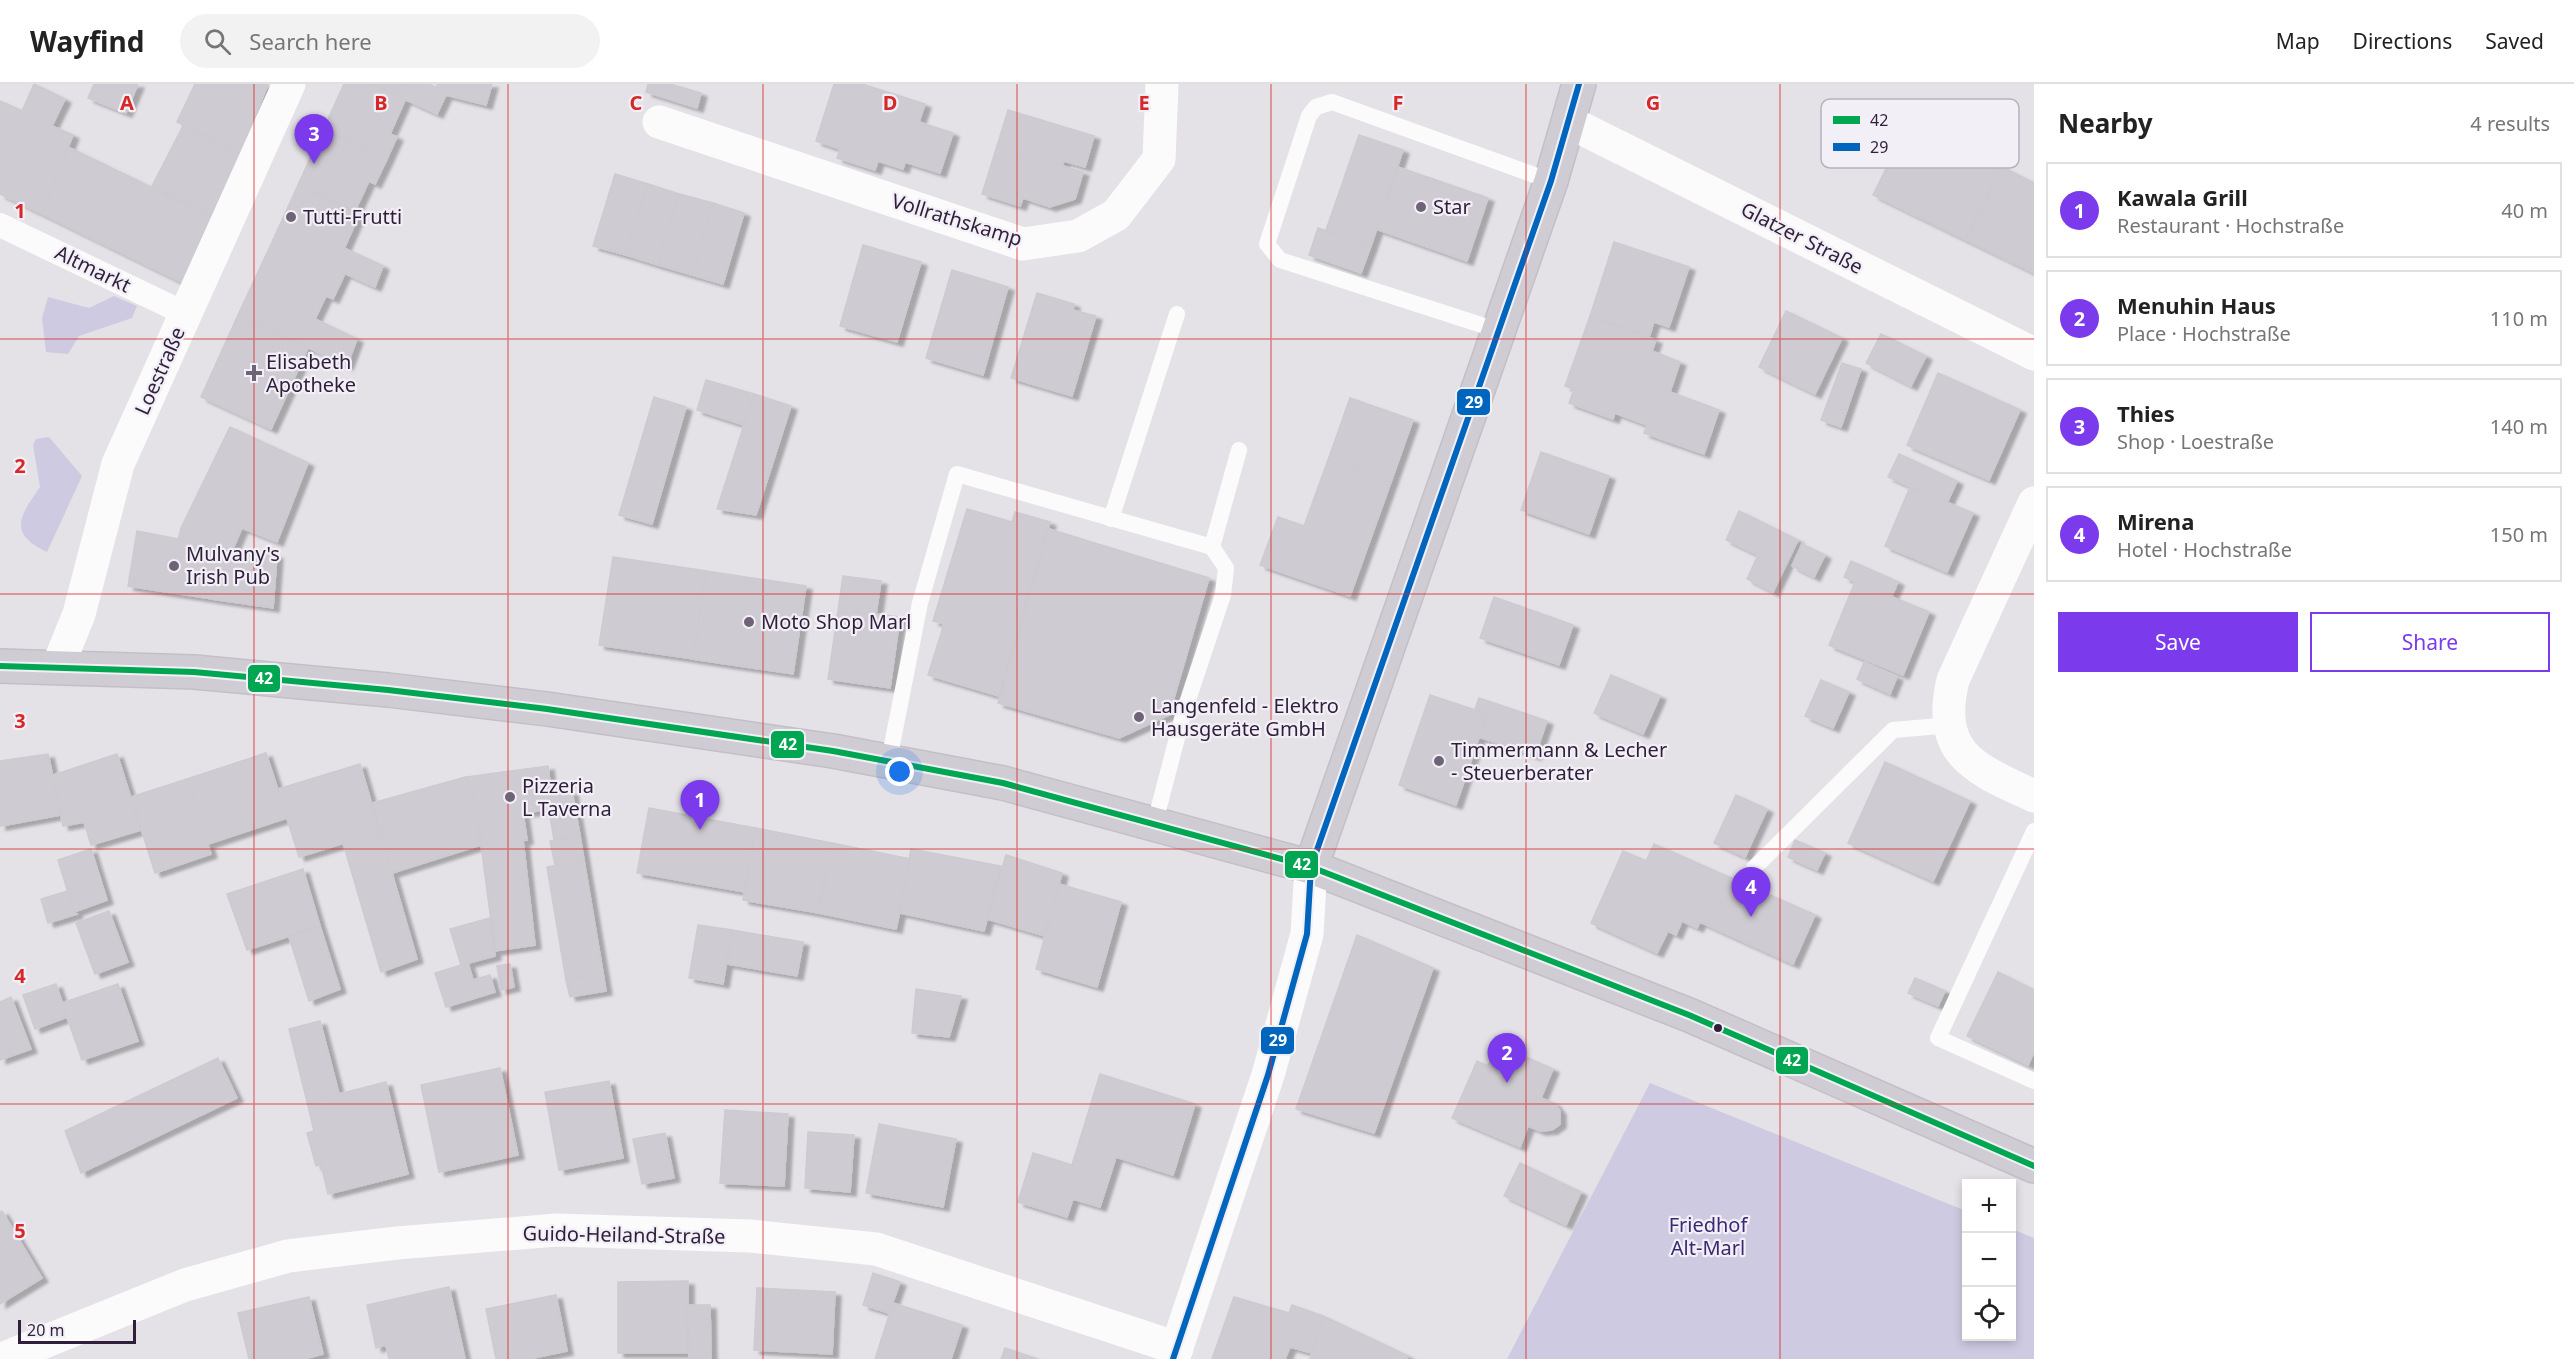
<!DOCTYPE html>
<html lang="en">
<head>
<meta charset="utf-8">
<style>
  :root { --surface:#fff; --page:#f2f2f2; --text:#222; --muted:#767676; --line:#e0e0e0; --accent:#7c3aed }
  body { margin:0; font-family:"Noto Sans",sans-serif; background:var(--page); color:var(--text) }
  .controls { position:absolute; right:18px; bottom:18px; display:grid; overflow:hidden; border-radius:0px; box-shadow:0 3px 9px #0003 }
  .controls button { width:54px; height:54px; display:grid; place-items:center; padding:0; border:0; border-bottom:2px solid var(--line); background:var(--surface); color:var(--text); font:30px sans-serif }
  .scale { position:absolute; left:18px; bottom:15px; width:118px; box-sizing:border-box; padding-left:6px; border:3px solid #301f3a; border-top:0; font-size:16px; line-height:21px; white-space:nowrap; color:#301f3a; -webkit-text-stroke:4px #f2eff7; paint-order:stroke }
  .you { position:absolute; left:900px; top:688px; width:21px; height:21px; margin:-15px; border:4px solid #fff; border-radius:50%; background:#1a73e8; box-shadow:0 0 0 9px #1a73e833 }
  .badge { display:grid; place-items:center; width:39px; height:39px; border-radius:50%; background:var(--accent); color:#fff; font-size:20px; font-weight:700 }
  .pin { position:absolute; translate:-50% -50px; filter:drop-shadow(0 2px 3px #0008) }
  .pin::after { content:''; position:absolute; top:32px; width:21px; height:18px; background:inherit; clip-path:polygon(0 0,100% 0,50% 100%) }
  .list { margin:0; padding:0; list-style:none }
  h2 { display:flex; justify-content:space-between; align-items:center; height:78px; margin:0; padding:0 24px; font-size:26px }
  h2 small { font-size:20px; font-weight:400; color:var(--muted) }
  .list li { display:grid; grid-template-columns:39px 1fr auto; gap:18px; align-items:center; box-sizing:border-box; height:96px; margin:0 12px 12px; padding:0 12px; border:2px solid var(--line); border-radius:0px }
  .list b { display:block; font-size:22px; white-space:nowrap }
  .list p { margin:0; font-size:20px; white-space:nowrap; color:var(--muted) }
  .list em { font-size:20px; font-style:normal; color:var(--muted) }
  .actions { display:flex; gap:12px; padding:18px 24px }
  .actions a { flex:1; padding:14px 0; border:2px solid var(--accent); border-radius:0px; text-align:center; font-size:21px; color:var(--accent) }
  .actions .main { background:var(--accent); color:#fff }
  .icon { flex:none; width:33px; height:33px; fill:none; stroke:currentColor; stroke-width:2; stroke-linecap:round; stroke-linejoin:round }
  .map { position:relative; flex:none; width:2034px; height:1275px; overflow:hidden }
  header { display:flex; align-items:center; gap:36px; box-sizing:border-box; height:84px; padding:0 30px; background:var(--surface); border-bottom:2px solid var(--line) }
  header strong { font-size:28px }
  nav { display:flex; gap:33px; margin-inline-start:auto; font-size:21px }
  .search { width:420px; height:54px; background:var(--page); display:flex; align-items:center; gap:15px; box-sizing:border-box; padding:0 21px; border-radius:33px; color:var(--muted); font-size:22px }
  main { display:flex }
  aside { flex:1; background:var(--surface) }
  .map>svg:first-child { display:block }
  .green { fill:#cecae1 }
  .building { fill:#cfcbd2; stroke:#cdcad0; stroke-width:1.5; filter:url(#shadow) }
  .lines { fill:none; stroke-linecap:round; stroke-linejoin:round }
  .primary-casing { stroke:#c4bfc7; stroke-width:36 }
  .service { stroke:#fbfbfb; stroke-width:16 }
  .pedestrian { stroke:#fbfbfb; stroke-width:24 }
  .minor { stroke:#fbfbfb; stroke-width:33 }
  .primary { stroke:#d0ccd4; stroke-width:33 }
  .bus-1-casing { stroke:#f2eff7; stroke-width:10 }
  .bus-2-casing { stroke:#f2eff7; stroke-width:10 }
  .bus-1 { stroke:#00a651; stroke-width:6 }
  .bus-2 { stroke:#0065bd; stroke-width:6 }
  .grid { fill:none; stroke:#d62828; stroke-width:1.5; stroke-opacity:0.55 }
  .poi-dot { fill:#6f6377; stroke:#f2eff7; stroke-width:2 }
  .bus-dot { fill:#301f3a; stroke:#f2eff7; stroke-width:2 }
  .labels { text-anchor:middle; stroke-width:4.5; stroke-linejoin:round; paint-order:stroke }
  .poi-label { font-size:20px; fill:#301f3a; stroke:#f2eff7; text-anchor:start }
  .street-label { font-size:20px; fill:#301f3a; stroke:#f2eff7 }
  .park-label { font-size:20px; fill:#3b2972; stroke:#f2eff7 }
  .key { fill:#f2eff7; stroke:#b8b1be; stroke-width:1.5 }
  .key-label { font-size:16px; fill:#301f3a }
  .grid-label { font-size:20px; text-anchor:middle; font-weight:bold; fill:#d62828; stroke:#f2eff7; stroke-width:4.5; stroke-linejoin:round; paint-order:stroke }
  .line-badge { stroke:#f2eff7; stroke-width:2 }
  .badge-label { font-size:16px; text-anchor:middle; font-weight:bold; fill:#fff }
</style>
</head>
<body>
<header>
<strong>Wayfind</strong>
<div class="search"><svg class="icon" aria-label="search" viewBox="0 0 24 24"><circle cx="10" cy="10" r="6"/><path d="M15 15l6 6"/></svg>Search here</div>
<nav><a>Map</a><a>Directions</a><a>Saved</a></nav>
</header>
<main>
<div class="map">
<svg width="2034" height="1275" viewBox="0 0 2034 1275">
  <defs>
    <filter id="shadow"><feDropShadow dx="6" dy="4" stdDeviation="1.5" flood-color="#0004"/></filter>
  </defs>
  <rect width="100%" height="100%" fill="#e4e2e7"/>
  <!-- green -->
  <g class="green">
    <path d="M114,212L137,222L132,234L79,252L68,270L46,268L42,234L48,213L89,224Z"/>
    <path d="M49,353L82,392L47,468C7,449 20,432 40,403L33,361L36,355Z"/>
    <path d="M1650,999L1966,1127V1252H2012V1145L2034,1154V1275H1507Z"/>
  </g>
  <!-- building -->
  <g class="building">
    <path d="M34,0L65,15L52,42L73,51L42,130L0,110V17L22,27Z"/>
    <path d="M94,0H138L126,29L88,14Z"/>
    <path d="M195,0H268L241,70L177,38Z"/>
    <path d="M344,0H371L405,16L390,50L397,53L387,75L323,46Z"/>
    <path d="M371,0H403L397,12Z"/>
    <path d="M403,0H429L437,4V0H492L486,21L446,11L437,30L397,12Z"/>
    <path d="M648,0H670L701,9L697,24L646,8Z"/>
    <path d="M834,0H862L925,20L919,38L953,49L940,89L905,78L903,85L878,77L875,86L837,74L840,65L816,57Z"/>
    <path d="M1008,26L1094,52L1085,83L1064,77L1062,82L997,62Z"/>
    <path d="M1909,38L2002,83L1966,156L1873,111Z"/>
    <path d="M183,42L241,70L211,132L152,102Z"/>
    <path d="M323,46L387,75L375,100L369,97L355,127L298,101Z"/>
    <path d="M1359,51L1403,66L1371,162L1326,146Z"/>
    <path d="M997,62L1083,88L1075,115L1050,123L1023,114L1020,122L982,110Z"/>
    <path d="M68,63L211,132L183,199L42,130Z"/>
    <path d="M1398,83L1488,114L1467,177L1376,145Z"/>
    <path d="M2002,83L2034,99V189L1966,156Z"/>
    <path d="M615,90L648,100L626,171L593,162Z"/>
    <path d="M648,100L679,110L658,181L626,171Z"/>
    <path d="M298,101L359,131L335,185L273,156Z"/>
    <path d="M679,110L713,119L692,191L658,181Z"/>
    <path d="M713,119L744,129L723,200L692,191Z"/>
    <path d="M1318,144L1371,162L1361,189L1309,171Z"/>
    <path d="M273,156L345,189L333,215L326,212L315,235L357,255L347,282L238,231Z"/>
    <path d="M1614,158L1689,183L1669,243L1654,238L1649,253L1590,232Z"/>
    <path d="M863,161L921,178L897,258L840,242Z"/>
    <path d="M344,164L383,182L375,203L335,185Z"/>
    <path d="M952,186L1008,203L983,291L926,274Z"/>
    <path d="M1037,209L1074,220L1073,226L1096,232L1072,312L1011,294Z"/>
    <path d="M1786,227L1842,254L1815,310L1759,283Z"/>
    <path d="M238,231L308,264L271,345L201,313Z"/>
    <path d="M1590,232L1656,256L1652,267L1680,278L1670,308L1719,326L1704,370L1644,349L1647,341L1615,329L1613,335L1569,319L1574,305L1565,302Z"/>
    <path d="M1881,250L1926,272L1911,302L1866,279Z"/>
    <path d="M1842,279L1861,285L1841,343L1821,336Z"/>
    <path d="M1938,289L2020,326L1989,396L1907,361Z"/>
    <path d="M706,296L754,310L744,341L697,326Z"/>
    <path d="M754,310L791,322L756,431L717,425Z"/>
    <path d="M654,313L686,323L652,440L619,431Z"/>
    <path d="M1350,314L1413,336L1391,398L1328,376Z"/>
    <path d="M230,343L308,379L277,458L242,444L233,465L178,456L181,444Z"/>
    <path d="M1541,368L1609,392L1589,450L1521,426Z"/>
    <path d="M1899,370L1957,397L1947,419L1888,393Z"/>
    <path d="M1328,376L1391,398L1350,512L1260,481L1278,433L1304,442Z"/>
    <path d="M1910,403L1973,429L1947,488L1885,462Z"/>
    <path d="M967,425L1012,438L1015,428L1050,438L999,612L928,591L944,540L933,537Z"/>
    <path d="M1739,427L1798,456L1773,508L1747,495L1758,471L1726,456Z"/>
    <path d="M1049,445L1209,494L1169,631L1119,654L998,619Z"/>
    <path d="M137,447L220,463L212,515L128,502Z"/>
    <path d="M1802,460L1825,471L1814,493L1792,482Z"/>
    <path d="M220,463L277,471L273,524L212,515Z"/>
    <path d="M613,473L706,487L693,575L599,561Z"/>
    <path d="M1851,477L1898,498L1891,514L1844,493Z"/>
    <path d="M706,487L806,502L793,590L693,575Z"/>
    <path d="M843,492L881,497L876,530L900,533L890,604L828,595Z"/>
    <path d="M1855,498L1929,528L1903,591L1829,561Z"/>
    <path d="M1494,513L1573,541L1559,581L1480,554Z"/>
    <path d="M1864,578L1897,593L1890,610L1857,595Z"/>
    <path d="M1611,591L1660,612L1643,650L1594,629Z"/>
    <path d="M1821,596L1849,608L1833,644L1805,632Z"/>
    <path d="M1430,611L1487,630L1456,721L1399,701Z"/>
    <path d="M1479,614L1547,637L1535,672L1479,653L1487,630L1475,625Z"/>
    <path d="M266,669L287,734L208,760L187,695Z"/>
    <path d="M48,670L61,731L0,742V677Z"/>
    <path d="M117,670L141,746L91,761L84,738L63,742L53,691Z"/>
    <path d="M1885,678L1970,717L1933,797L1848,759Z"/>
    <path d="M360,680L380,748L299,773L278,705Z"/>
    <path d="M548,682L553,725L523,729L527,756L481,761L476,723L466,693Z"/>
    <path d="M466,693L476,723L481,761L392,789L372,719Z"/>
    <path d="M187,695L211,770L155,789L131,713Z"/>
    <path d="M572,707L580,752L554,756L549,726L553,725L551,710Z"/>
    <path d="M1736,711L1767,725L1745,773L1714,759Z"/>
    <path d="M649,724L756,744L744,808L637,789Z"/>
    <path d="M756,744L832,759L818,829L743,816Z"/>
    <path d="M380,748L417,875L381,888L343,759Z"/>
    <path d="M580,752L584,776L555,781L550,757Z"/>
    <path d="M523,756L535,861L495,867L481,761Z"/>
    <path d="M1795,756L1825,769L1817,786L1788,773Z"/>
    <path d="M832,759L911,775L896,845L818,829Z"/>
    <path d="M1654,760L1815,831L1793,880L1700,838L1697,844L1682,837L1676,851L1668,847L1657,869L1591,839L1623,767L1646,777Z"/>
    <path d="M91,765L107,816L74,828L58,776Z"/>
    <path d="M911,765L1001,782L984,847L900,829Z"/>
    <path d="M1006,771L1062,789L1045,852L987,835Z"/>
    <path d="M584,776L603,889L566,896L547,783Z"/>
    <path d="M303,785L320,842L247,866L227,810Z"/>
    <path d="M1059,800L1121,818L1097,903L1036,885Z"/>
    <path d="M68,807L74,828L77,830L48,839L41,815Z"/>
    <path d="M109,827L128,878L95,890L76,839Z"/>
    <path d="M490,834L495,872L461,881L450,845Z"/>
    <path d="M698,841L732,846L723,900L689,894Z"/>
    <path d="M320,842L340,905L309,917L289,853Z"/>
    <path d="M732,846L803,858L797,892L727,880Z"/>
    <path d="M1357,851L1433,884L1374,1049L1296,1025Z"/>
    <path d="M468,879L473,896L490,891L495,908L446,923L435,889Z"/>
    <path d="M510,880L514,903L501,906L497,882Z"/>
    <path d="M1998,888L2034,906V968L2028,981L1967,952Z"/>
    <path d="M603,889L606,907L570,913L566,896Z"/>
    <path d="M1915,894L1945,907L1938,922L1908,909Z"/>
    <path d="M56,900L67,933L35,945L23,911Z"/>
    <path d="M118,900L138,957L82,976L62,919Z"/>
    <path d="M916,905L961,912L949,953L912,949Z"/>
    <path d="M11,913L31,965L0,976V918Z"/>
    <path d="M320,937L339,1010L307,1018L289,945Z"/>
    <path d="M1497,961L1553,985L1541,1014L1554,1019L1560,1027V1040L1552,1046L1540,1047L1528,1042L1520,1063L1452,1034L1477,977L1488,982Z"/>
    <path d="M218,974L237,1014L81,1089L65,1047Z"/>
    <path d="M500,984L518,1071L439,1088L421,1001Z"/>
    <path d="M1100,990L1195,1020L1173,1091L1116,1073L1100,1123L1073,1115L1067,1133L1018,1118L1033,1069L1072,1081Z"/>
    <path d="M609,997L623,1074L559,1086L545,1008Z"/>
    <path d="M386,998L408,1090L328,1110L321,1080L316,1082L307,1049L314,1047L307,1018Z"/>
    <path d="M725,1026L788,1030L784,1102L720,1099Z"/>
    <path d="M879,1040L956,1055L943,1123L866,1109Z"/>
    <path d="M808,1048L854,1051L850,1108L805,1104Z"/>
    <path d="M665,1049L674,1094L642,1100L633,1055Z"/>
    <path d="M1520,1079L1581,1108L1566,1141L1504,1112Z"/>
    <path d="M2,1127L42,1194L0,1220V1128Z"/>
    <path d="M873,1189L900,1198L889,1229L863,1221Z"/>
    <path d="M688,1197V1269H618V1198Z"/>
    <path d="M449,1203L465,1275H389L386,1261L376,1264L367,1221Z"/>
    <path d="M757,1204L835,1208L832,1270L754,1266Z"/>
    <path d="M556,1211L567,1267L529,1275H496L486,1225Z"/>
    <path d="M309,1213L323,1270L304,1275H249L238,1229Z"/>
    <path d="M1234,1213L1289,1229L1292,1221L1323,1232L1312,1269L1290,1263L1285,1275H1212Z"/>
    <path d="M893,1219L962,1241L951,1275H875Z"/>
    <path d="M687,1221H710L711,1275H689Z"/>
    <path d="M1323,1232L1408,1272L1407,1275H1310Z"/>
    <path d="M1005,1264L1038,1275H1001Z"/>
  </g>
  <g class="lines">
    <defs>
      <g id="primary">
        <path d="M0,582L194,588L388,606L547,625L833,667L1003,699L1311,783L1689,931L2034,1082"/>
        <path d="M1311,783L1551,97L1579,0"/>
      </g>
    </defs>
    <!-- primary casing -->
    <use href="#primary" class="primary-casing"/>
    <!-- service -->
    <g class="service">
      <path d="M1497,246L1280,176L1267,160L1309,32L1316,23L1332,18L1551,97"/>
      <path d="M1111,435L1177,230"/>
      <path d="M889,676L920,519L957,390L1212,463"/>
      <path d="M1154,742L1183,631L1223,511L1226,484L1212,463L1239,366"/>
      <path d="M2034,747L1938,954L2034,997"/>
      <path d="M1754,784L1893,646L1951,641"/>
    </g>
    <!-- pedestrian -->
    <path class="pedestrian" d="M0,141L186,230"/>
    <!-- minor -->
    <g class="minor">
      <path d="M659,38L1023,160L1078,152L1116,131L1159,75L1162,0"/>
      <path d="M1569,38L2034,270"/>
      <path d="M2034,419L1953,596C1935,671 1976,685 2034,712"/>
      <path d="M58,582L79,530L118,380L289,0"/>
      <path d="M2,1275L185,1201L288,1172L397,1159L557,1146L750,1152L876,1165L1177,1264"/>
      <path d="M1173,1275L1268,991L1307,850L1311,783"/>
    </g>
    <!-- primary -->
    <use href="#primary" class="primary"/>
    <defs>
      <path id="bus-1" d="M0,582L194,588L388,606L547,625L833,667L1003,699L1311,783L1689,931L2034,1082"/>
      <path id="bus-2" d="M1173,1275L1268,991L1307,850L1311,783L1551,97L1579,0"/>
    </defs>
    <!-- bus-1 casing -->
    <use href="#bus-1" class="bus-1-casing"/>
    <!-- bus-2 casing -->
    <use href="#bus-2" class="bus-2-casing"/>
    <!-- bus-1 -->
    <use href="#bus-1" class="bus-1"/>
    <!-- bus-2 -->
    <use href="#bus-2" class="bus-2"/>
  </g>
  <!-- grid -->
  <path class="grid" d="M254,0V1275M508,0V1275M763,0V1275M1017,0V1275M1271,0V1275M1526,0V1275M1780,0V1275M0,255H2034M0,510H2034M0,765H2034M0,1020H2034"/>
  <!-- markers -->
  <g class="poi-dot">
    <circle cx="1421" cy="123" r="6"/>
    <circle cx="291" cy="133" r="6"/>
    <path d="M251 280h6v6h6v6h-6v6h-6v-6h-6v-6h6z"/>
    <circle cx="174" cy="482" r="6"/>
    <circle cx="749" cy="538" r="6"/>
    <circle cx="1139" cy="633" r="6"/>
    <circle cx="1439" cy="677" r="6"/>
    <circle cx="510" cy="713" r="6"/>
  </g>
  <circle class="bus-dot" cx="1718" cy="944" r="5"/>
  <g class="labels">
    <!-- poi labels -->
    <g class="poi-label">
      <text x="1433" y="130">Star</text>
      <text x="303" y="140">Tutti-Frutti</text>
      <text x="266" y="285">Elisabeth<tspan x="266" dy="23">Apotheke</tspan></text>
      <text x="186" y="477">Mulvany's<tspan x="186" dy="23">Irish Pub</tspan></text>
      <text x="761" y="545">Moto Shop Marl</text>
      <text x="1151" y="629">Langenfeld - Elektro<tspan x="1151" dy="23">Hausgeräte GmbH</tspan></text>
      <text x="1451" y="673">Timmermann &amp; Lecher<tspan x="1451" dy="23">- Steuerberater</tspan></text>
      <text x="522" y="709">Pizzeria<tspan x="522" dy="23">L Taverna</tspan></text>
    </g>
    <!-- street labels -->
    <g class="street-label">
      <text transform="translate(957 136) rotate(17)" y="7">Vollrathskamp</text>
      <text transform="translate(1802 154) rotate(27)" y="7">Glatzer Straße</text>
      <text transform="translate(93 185) rotate(26)" y="7">Altmarkt</text>
      <text transform="translate(160 287) rotate(-66)" y="7">Loestraße</text>
      <text transform="translate(624 1151) rotate(1)" y="7">Guido-Heiland-Straße</text>
    </g>
    <!-- park labels -->
    <g class="park-label">
      <text x="1708" y="1148">Friedhof<tspan x="1708" dy="23">Alt-Marl</tspan></text>
    </g>
  </g>
  <!-- legend -->
  <rect x="1821" y="15" width="198" height="69" rx="9" class="key"/>
  <rect x="1833" y="32" width="27" height="8" fill="#00a651"/>
  <rect x="1833" y="59" width="27" height="8" fill="#0065bd"/>
  <g class="key-label">
    <text x="1870" y="42">42</text>
    <text x="1870" y="69">29</text>
  </g>
  <g class="grid-label">
    <text x="127" y="26">A</text>
    <text x="381" y="26">B</text>
    <text x="636" y="26">C</text>
    <text x="890" y="26">D</text>
    <text x="1144" y="26">E</text>
    <text x="1398" y="26">F</text>
    <text x="1653" y="26">G</text>
    <text x="20" y="134">1</text>
    <text x="20" y="389">2</text>
    <text x="20" y="644">3</text>
    <text x="20" y="899">4</text>
    <text x="20" y="1154">5</text>
  </g>
  <g class="line-badge">
    <rect x="1456" y="304" width="35" height="28" rx="6" fill="#0065bd"/>
    <rect x="247" y="580" width="34" height="29" rx="6" fill="#00a651"/>
    <rect x="770" y="646" width="35" height="29" rx="6" fill="#00a651"/>
    <rect x="1284" y="766" width="35" height="29" rx="6" fill="#00a651"/>
    <rect x="1260" y="942" width="35" height="29" rx="6" fill="#0065bd"/>
    <rect x="1775" y="962" width="34" height="29" rx="6" fill="#00a651"/>
  </g>
  <g class="badge-label">
    <text x="1474" y="324">29</text>
    <text x="264" y="600">42</text>
    <text x="788" y="666">42</text>
    <text x="1302" y="786">42</text>
    <text x="1278" y="962">29</text>
    <text x="1792" y="982">42</text>
  </g>
</svg>
<div class="controls">
<button>+</button>
<button>−</button>
<button><svg class="icon" aria-label="locate" viewBox="0 0 24 24"><circle cx="12" cy="12" r="6"/><path d="M12 2v4M12 18v4M2 12h4M18 12h4"/></svg></button>
</div>
<div class="scale">20 m</div>
<div class="you"></div>
<div class="pin badge" style="left:700px;top:746px">1</div>
<div class="pin badge" style="left:1507px;top:999px">2</div>
<div class="pin badge" style="left:314px;top:80px">3</div>
<div class="pin badge" style="left:1751px;top:833px">4</div>
</div>
<aside>
<h2>Nearby<small>4 results</small></h2>
<ul class="list">
<li><span class="badge">1</span><div><b>Kawala Grill</b><p>Restaurant · Hochstraße</p></div><em>40 m</em></li>
<li><span class="badge">2</span><div><b>Menuhin Haus</b><p>Place · Hochstraße</p></div><em>110 m</em></li>
<li><span class="badge">3</span><div><b>Thies</b><p>Shop · Loestraße</p></div><em>140 m</em></li>
<li><span class="badge">4</span><div><b>Mirena</b><p>Hotel · Hochstraße</p></div><em>150 m</em></li>
</ul>
<div class="actions"><a class="main">Save</a><a>Share</a></div>
</aside>
</main>
</body>
</html>
